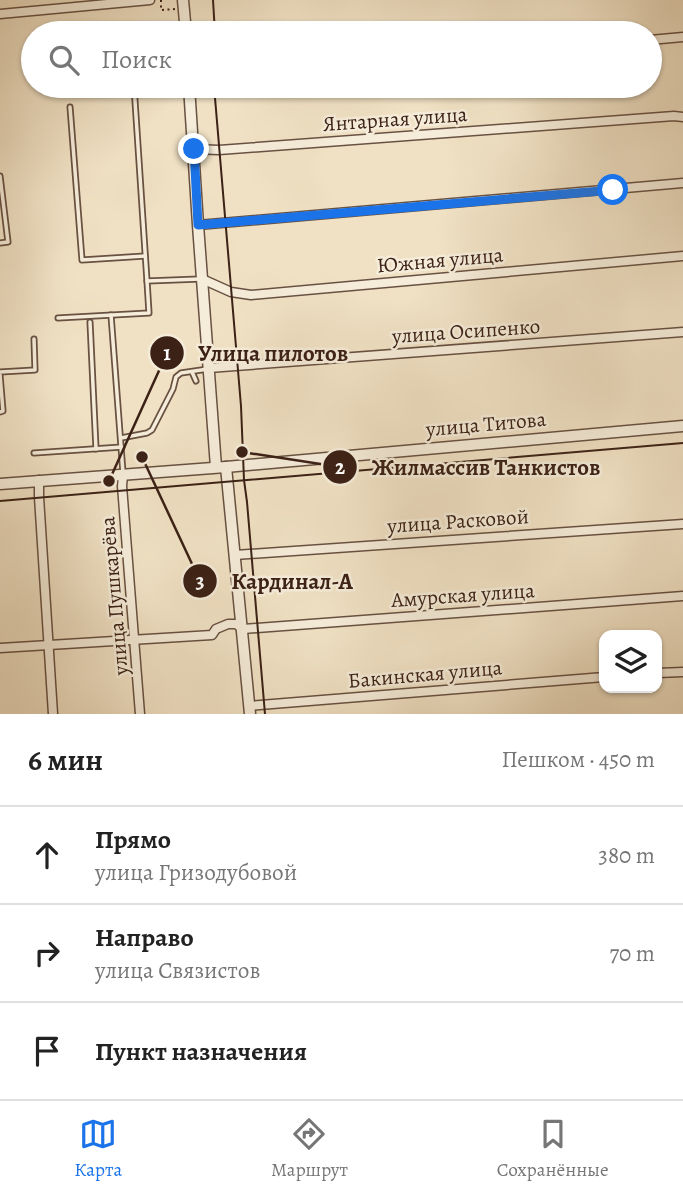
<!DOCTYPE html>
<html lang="ru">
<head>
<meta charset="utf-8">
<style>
  :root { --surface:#fff; --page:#f6f6f6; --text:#222; --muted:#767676; --line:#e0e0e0; --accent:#1a73e8 }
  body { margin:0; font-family:Alegreya,serif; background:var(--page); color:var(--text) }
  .controls { position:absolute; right:21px; bottom:21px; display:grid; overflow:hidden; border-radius:14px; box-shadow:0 2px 5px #0004 }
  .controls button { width:63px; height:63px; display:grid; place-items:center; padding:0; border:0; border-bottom:2px solid var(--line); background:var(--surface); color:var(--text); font:35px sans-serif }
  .stop { position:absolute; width:21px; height:21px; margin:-16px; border:5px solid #1a73e8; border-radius:50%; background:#fff }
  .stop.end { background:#1a73e8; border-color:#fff; box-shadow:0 2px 7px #0008 }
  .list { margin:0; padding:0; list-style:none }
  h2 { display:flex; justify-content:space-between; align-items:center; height:91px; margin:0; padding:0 28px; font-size:30px }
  h2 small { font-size:23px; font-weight:400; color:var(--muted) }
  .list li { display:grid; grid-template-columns:46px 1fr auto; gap:21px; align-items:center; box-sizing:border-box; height:98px; padding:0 28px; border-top:2px solid var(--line) }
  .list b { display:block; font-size:26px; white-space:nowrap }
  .list p { margin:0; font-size:23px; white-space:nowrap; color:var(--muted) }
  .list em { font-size:23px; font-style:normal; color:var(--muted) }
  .icon { flex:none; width:38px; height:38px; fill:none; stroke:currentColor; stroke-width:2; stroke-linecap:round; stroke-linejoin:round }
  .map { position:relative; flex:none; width:683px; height:714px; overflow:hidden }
  .search { position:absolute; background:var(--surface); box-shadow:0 2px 5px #0004; left:21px; right:21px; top:21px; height:77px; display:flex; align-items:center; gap:18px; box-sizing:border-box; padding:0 24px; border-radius:38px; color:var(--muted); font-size:26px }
  .sheet { height:385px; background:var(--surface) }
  nav { display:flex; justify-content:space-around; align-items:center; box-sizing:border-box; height:98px; border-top:2px solid var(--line); background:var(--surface); font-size:19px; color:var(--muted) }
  nav a { display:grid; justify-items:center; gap:4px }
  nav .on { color:var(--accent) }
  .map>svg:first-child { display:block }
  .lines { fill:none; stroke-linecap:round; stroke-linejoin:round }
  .service-casing { stroke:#685142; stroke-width:7 }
  .minor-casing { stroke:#685142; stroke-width:11 }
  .tertiary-casing { stroke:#685142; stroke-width:13 }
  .path { stroke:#3b2116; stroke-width:2; stroke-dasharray:2 3.5; stroke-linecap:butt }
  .service { stroke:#f5ecd9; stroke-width:3.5 }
  .minor { stroke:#f5ecd9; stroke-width:8 }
  .tertiary { stroke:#f5ecd9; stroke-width:10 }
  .tram { stroke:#3b2116; stroke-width:2 }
  .route { stroke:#1a73e8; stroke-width:9 }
  .labels { text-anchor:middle; stroke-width:5; stroke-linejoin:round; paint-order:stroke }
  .street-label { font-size:21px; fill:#3b2116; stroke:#f5ecd9 }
  .leader { fill:none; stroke:#3b2116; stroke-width:2.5 }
  .callout-dot { fill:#3b2116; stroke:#f5ecd9; stroke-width:2.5 }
  .mark-label { font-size:21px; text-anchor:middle; font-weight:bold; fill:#fff }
  .callout-label { font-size:23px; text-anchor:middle; font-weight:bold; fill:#3b2116; stroke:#f5ecd9; stroke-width:5; stroke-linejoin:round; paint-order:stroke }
</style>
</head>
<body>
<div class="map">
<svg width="683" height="714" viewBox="0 0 683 714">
  <rect width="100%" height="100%" fill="#f0e1c4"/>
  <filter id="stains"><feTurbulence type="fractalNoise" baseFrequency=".00286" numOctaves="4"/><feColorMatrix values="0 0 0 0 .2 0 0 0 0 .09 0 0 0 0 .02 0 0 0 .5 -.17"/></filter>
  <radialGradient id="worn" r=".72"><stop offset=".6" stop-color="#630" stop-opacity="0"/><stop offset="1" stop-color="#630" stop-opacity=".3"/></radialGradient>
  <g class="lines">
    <defs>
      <g id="service">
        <path d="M134,86L147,281L200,279"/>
        <path d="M70,107L82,260L145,256"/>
        <path d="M0,176L8,242L0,243"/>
        <path d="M111,315L123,473"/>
        <path d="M58,318L149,313L147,281"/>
        <path d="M90,322L96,449"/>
        <path d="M0,372L35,370L34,339"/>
        <path d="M192,372L196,381"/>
        <path d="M0,375L3,411L0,412"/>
        <path d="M121,438L147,433L152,430L173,389L176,377L181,373L208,369"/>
        <path d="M34,453L122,447"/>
      </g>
      <g id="minor">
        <path d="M0,14L150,0"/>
        <path d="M650,40L683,37"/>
        <path d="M194,149L219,150L674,116L683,117"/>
        <path d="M198,225L683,183"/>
        <path d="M202,279L231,292L251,295L683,256"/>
        <path d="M209,368L683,332"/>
        <path d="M123,475L122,486L140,714"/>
        <path d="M39,480V497L53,714"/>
        <path d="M235,555L683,524"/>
        <path d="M0,648L212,635L216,629L228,624H236L243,629L257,628L683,596"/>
        <path d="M657,673L683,672"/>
        <path d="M249,706L604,677"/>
      </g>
      <g id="tertiary">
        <path d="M183,0L186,33"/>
        <path d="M189,86L198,225L216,467"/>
        <path d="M226,467L250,714"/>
        <path d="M0,484L226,467L683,426"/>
      </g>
    </defs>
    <!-- service casing -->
    <use href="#service" class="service-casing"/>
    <!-- minor casing -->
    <use href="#minor" class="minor-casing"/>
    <!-- tertiary casing -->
    <use href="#tertiary" class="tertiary-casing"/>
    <!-- path -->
    <path class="path" d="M161,0V10L175,9"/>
    <!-- service -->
    <use href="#service" class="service"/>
    <!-- minor -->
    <use href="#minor" class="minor"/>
    <!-- tertiary -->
    <use href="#tertiary" class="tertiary"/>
    <!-- tram -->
    <g class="tram">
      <path d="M213,0L215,33"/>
      <path d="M214,86L241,406L244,480L247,502L265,714"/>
      <path d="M0,501L683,443"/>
    </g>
  </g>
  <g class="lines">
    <!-- route -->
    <path class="route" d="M194,149L198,225L613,190"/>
  </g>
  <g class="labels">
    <!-- street labels -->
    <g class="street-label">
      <text transform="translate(395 119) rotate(-4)" y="7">Янтарная улица</text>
      <text transform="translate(440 260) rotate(-5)" y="7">Южная улица</text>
      <text transform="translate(466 331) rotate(-4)" y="7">улица Осипенко</text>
      <text transform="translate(486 424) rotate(-5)" y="7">улица Титова</text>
      <text transform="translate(458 521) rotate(-4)" y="7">улица Расковой</text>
      <text transform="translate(463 595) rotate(-4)" y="7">Амурская улица</text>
      <text transform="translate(114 596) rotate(-95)" y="7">улица Пушкарёва</text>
      <text transform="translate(425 674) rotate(-5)" y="7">Бакинская улица</text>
    </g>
  </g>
  <!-- callouts -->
  <path class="leader" d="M109 481L167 353M242 452L340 467M142 457L200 581"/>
  <g class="callout-dot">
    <circle cx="109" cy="481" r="7"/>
    <circle cx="242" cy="452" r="7"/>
    <circle cx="142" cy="457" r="7"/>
    <circle cx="167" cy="353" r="18"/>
    <circle cx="340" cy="467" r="18"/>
    <circle cx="200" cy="581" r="18"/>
  </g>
  <g class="mark-label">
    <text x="167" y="360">1</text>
    <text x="340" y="474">2</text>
    <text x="200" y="588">3</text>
  </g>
  <g class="callout-label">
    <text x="273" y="361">Улица пилотов</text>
    <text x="486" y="475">Жилмассив Танкистов</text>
    <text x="292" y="589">Кардинал-А</text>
  </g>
  <rect width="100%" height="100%" filter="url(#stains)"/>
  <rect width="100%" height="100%" fill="url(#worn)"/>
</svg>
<div class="controls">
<button><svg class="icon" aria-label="layers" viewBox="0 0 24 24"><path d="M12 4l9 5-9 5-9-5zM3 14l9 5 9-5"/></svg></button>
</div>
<div class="stop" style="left:613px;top:190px"></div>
<div class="stop end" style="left:194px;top:149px"></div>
<div class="search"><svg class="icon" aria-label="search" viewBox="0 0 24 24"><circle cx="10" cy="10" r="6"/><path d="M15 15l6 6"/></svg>Поиск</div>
</div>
<section class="sheet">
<h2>6 мин<small>Пешком · 450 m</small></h2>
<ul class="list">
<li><svg class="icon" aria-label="ahead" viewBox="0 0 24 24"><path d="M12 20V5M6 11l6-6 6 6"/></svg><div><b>Прямо</b><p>улица Гризодубовой</p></div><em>380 m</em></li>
<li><svg class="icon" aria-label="right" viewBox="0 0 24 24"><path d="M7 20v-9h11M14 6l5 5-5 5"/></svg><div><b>Направо</b><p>улица Связистов</p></div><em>70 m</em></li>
<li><svg class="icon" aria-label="arrive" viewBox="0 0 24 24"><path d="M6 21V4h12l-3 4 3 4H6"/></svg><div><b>Пункт назначения</b></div></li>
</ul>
</section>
<nav>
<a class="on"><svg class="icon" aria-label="map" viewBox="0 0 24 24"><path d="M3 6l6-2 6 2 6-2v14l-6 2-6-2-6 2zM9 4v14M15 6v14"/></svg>Карта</a>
<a><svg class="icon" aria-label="directions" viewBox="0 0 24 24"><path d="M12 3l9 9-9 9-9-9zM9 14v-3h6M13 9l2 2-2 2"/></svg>Маршрут</a>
<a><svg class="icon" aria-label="saved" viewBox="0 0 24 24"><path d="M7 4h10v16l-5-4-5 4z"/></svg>Сохранённые</a>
</nav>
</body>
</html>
